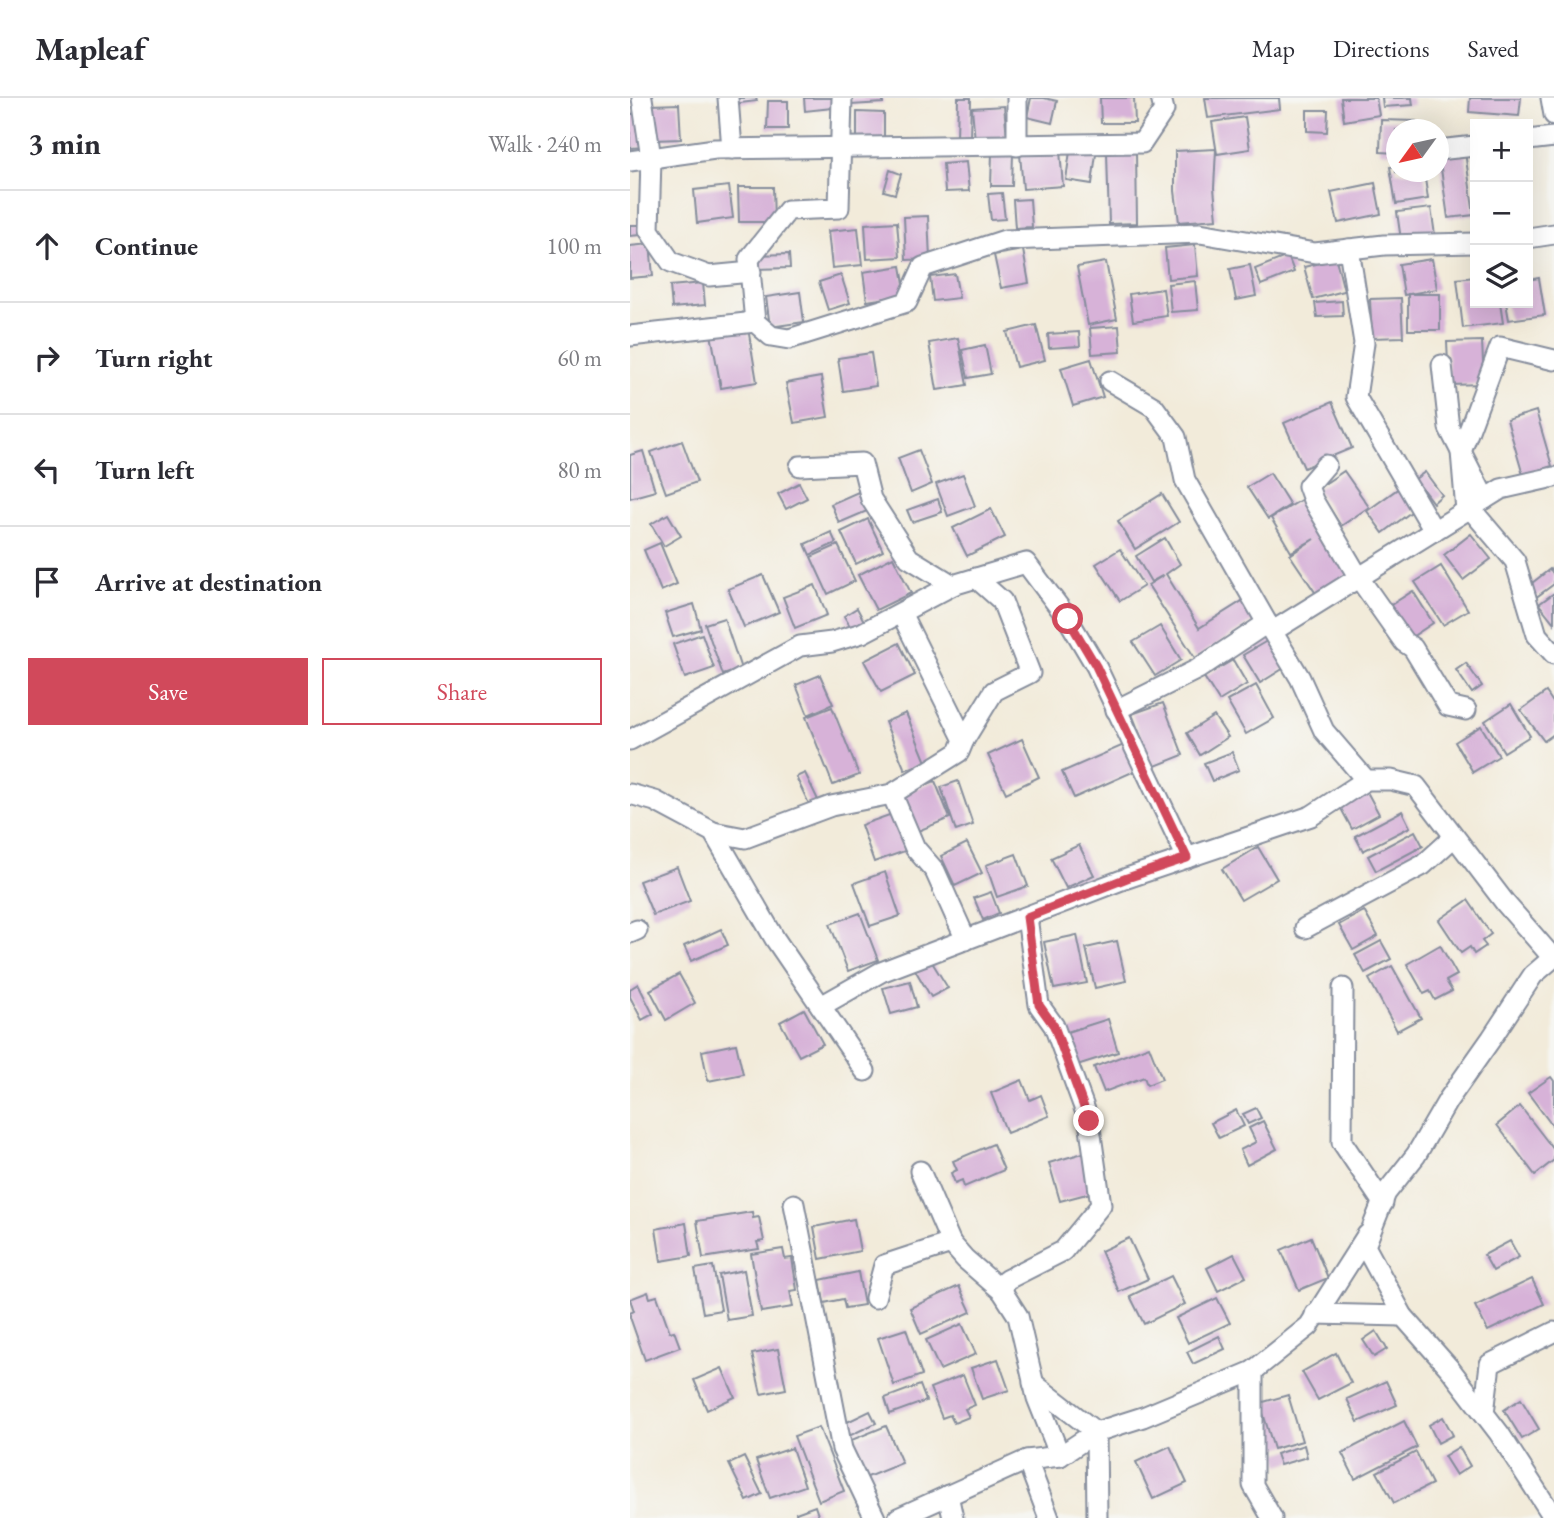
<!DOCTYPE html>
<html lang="en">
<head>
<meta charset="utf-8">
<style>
  :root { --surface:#fff; --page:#f7f7f7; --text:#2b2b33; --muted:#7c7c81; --line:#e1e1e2; --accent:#d1495b }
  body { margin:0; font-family:"EB Garamond",serif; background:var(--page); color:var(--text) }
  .controls { position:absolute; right:21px; top:21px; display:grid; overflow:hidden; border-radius:0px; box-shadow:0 7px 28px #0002 }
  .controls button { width:63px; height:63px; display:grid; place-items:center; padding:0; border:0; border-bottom:2px solid var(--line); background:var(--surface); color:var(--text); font:35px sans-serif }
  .compass { position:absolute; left:756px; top:21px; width:63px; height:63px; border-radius:50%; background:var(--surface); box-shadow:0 7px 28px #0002; rotate:237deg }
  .stop { position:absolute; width:21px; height:21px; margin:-16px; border:5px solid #d1495b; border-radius:50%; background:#fff }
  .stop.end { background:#d1495b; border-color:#fff; box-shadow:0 2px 7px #0008 }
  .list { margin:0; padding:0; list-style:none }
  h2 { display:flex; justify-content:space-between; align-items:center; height:91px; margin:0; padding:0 28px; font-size:30px }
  h2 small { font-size:23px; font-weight:400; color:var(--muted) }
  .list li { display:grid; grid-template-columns:46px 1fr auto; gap:21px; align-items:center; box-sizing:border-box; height:112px; padding:0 28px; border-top:2px solid var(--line) }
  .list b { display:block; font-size:26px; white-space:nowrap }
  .list em { font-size:23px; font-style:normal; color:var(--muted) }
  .actions { display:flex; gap:14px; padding:21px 28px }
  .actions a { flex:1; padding:16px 0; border:2px solid var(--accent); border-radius:0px; text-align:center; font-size:24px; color:var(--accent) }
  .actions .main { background:var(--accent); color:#fff }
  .icon { flex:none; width:38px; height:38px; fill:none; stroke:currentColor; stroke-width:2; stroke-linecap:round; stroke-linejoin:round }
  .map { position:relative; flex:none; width:924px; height:1420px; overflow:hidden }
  header { display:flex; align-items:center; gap:42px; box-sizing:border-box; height:98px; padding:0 35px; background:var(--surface); border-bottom:2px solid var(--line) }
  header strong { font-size:33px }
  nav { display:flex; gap:38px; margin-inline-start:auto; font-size:24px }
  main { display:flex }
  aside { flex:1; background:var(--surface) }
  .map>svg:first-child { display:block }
  .building { fill:#d7b2d8 }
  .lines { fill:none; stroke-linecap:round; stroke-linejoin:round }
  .street-casing { stroke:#868d9c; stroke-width:23 }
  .street { stroke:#fff; stroke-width:19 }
  .route { stroke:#d1495b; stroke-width:9 }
</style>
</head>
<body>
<header>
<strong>Mapleaf</strong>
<nav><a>Map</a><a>Directions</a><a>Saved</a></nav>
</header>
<main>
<aside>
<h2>3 min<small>Walk · 240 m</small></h2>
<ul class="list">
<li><svg class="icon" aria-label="ahead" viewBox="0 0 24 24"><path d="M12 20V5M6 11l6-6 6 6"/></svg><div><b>Continue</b></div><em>100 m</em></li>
<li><svg class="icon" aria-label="right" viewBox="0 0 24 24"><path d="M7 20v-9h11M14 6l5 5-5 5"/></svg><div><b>Turn right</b></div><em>60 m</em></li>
<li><svg class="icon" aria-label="left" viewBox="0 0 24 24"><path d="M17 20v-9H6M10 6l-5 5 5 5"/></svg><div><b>Turn left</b></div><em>80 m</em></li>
<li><svg class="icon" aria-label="arrive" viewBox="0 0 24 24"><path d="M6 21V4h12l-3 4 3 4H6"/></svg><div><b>Arrive at destination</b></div></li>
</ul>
<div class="actions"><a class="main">Save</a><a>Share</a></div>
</aside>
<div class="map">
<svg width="924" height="1420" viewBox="0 0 924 1420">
  <rect width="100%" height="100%" fill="#f6f6f2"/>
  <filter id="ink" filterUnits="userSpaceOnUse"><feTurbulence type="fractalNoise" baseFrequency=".0143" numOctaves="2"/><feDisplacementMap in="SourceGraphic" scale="14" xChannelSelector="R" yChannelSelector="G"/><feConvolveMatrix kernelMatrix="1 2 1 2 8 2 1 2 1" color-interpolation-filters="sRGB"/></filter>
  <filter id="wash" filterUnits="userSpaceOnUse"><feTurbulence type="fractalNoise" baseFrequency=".00686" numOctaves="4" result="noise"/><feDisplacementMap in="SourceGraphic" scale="28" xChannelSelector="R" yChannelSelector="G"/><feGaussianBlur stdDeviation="1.57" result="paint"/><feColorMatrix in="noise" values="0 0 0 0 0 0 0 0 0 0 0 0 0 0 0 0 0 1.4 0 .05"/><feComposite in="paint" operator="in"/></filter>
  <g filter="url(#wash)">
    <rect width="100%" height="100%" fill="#f2ebda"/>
    <g id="blocks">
      <!-- building -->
      <g class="building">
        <path d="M102,0H126L127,3L103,6Z"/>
        <path d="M174,0H210L211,9L175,13Z"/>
        <path d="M221,0H253V5L221,7Z"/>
        <path d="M328,0H341L340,41L327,40Z"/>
        <path d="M401,0H414L427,3L422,25L397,19Z"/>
        <path d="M470,0H504L505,25H471Z"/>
        <path d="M575,0H649L650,11L578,20Z"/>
        <path d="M711,0H746L749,17L714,23Z"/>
        <path d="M752,0H782L783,7L753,9Z"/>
        <path d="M840,0H891L889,18L839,14Z"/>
        <path d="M138,3H158V31H137Z"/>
        <path d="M49,6L51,41L23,42L21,7Z"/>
        <path d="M374,8L377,39L345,42L342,10Z"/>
        <path d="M677,12H698L697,34L677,33Z"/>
        <path d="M227,14L254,15V42H227Z"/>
        <path d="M0,16H13L15,49L0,50Z"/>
        <path d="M615,19L620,51L587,56L582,24Z"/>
        <path d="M751,22L786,23L785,32H766V55L750,54Z"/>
        <path d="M586,51L584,90L587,121L549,124L545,93V53Z"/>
        <path d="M430,53L433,88L393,91L390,56Z"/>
        <path d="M440,53L466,56L462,86L436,82Z"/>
        <path d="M506,53L507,125L479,126L477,54Z"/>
        <path d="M362,54L383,55L382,88H361Z"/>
        <path d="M835,54L844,117L818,120L809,57Z"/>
        <path d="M336,64L339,93L315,94L313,66Z"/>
        <path d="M766,68V74H794L798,101L766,106L760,69Z"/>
        <path d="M260,72L271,76L265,96L254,93Z"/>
        <path d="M745,85L751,116L708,125L701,94Z"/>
        <path d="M99,88L103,120L67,125L64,92Z"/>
        <path d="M108,89H143L144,124H109Z"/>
        <path d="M372,95L375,121L361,122L358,96Z"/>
        <path d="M400,101L402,129L385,130L383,102Z"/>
        <path d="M801,110L805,137L771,142L767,114Z"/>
        <path d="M298,118L300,161L276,162L274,119Z"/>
        <path d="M267,124L270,159L237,161L235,126Z"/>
        <path d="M0,127H9L10,137L0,138Z"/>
        <path d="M228,130L232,167L202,170L198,133Z"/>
        <path d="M20,146L23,178L0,180V148Z"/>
        <path d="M565,147L568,178L538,181L535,150Z"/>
        <path d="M393,152L399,185L371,190L364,157Z"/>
        <path d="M159,156L160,170L125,171V157Z"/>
        <path d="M658,158L664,174L631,187L625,171Z"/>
        <path d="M706,161L714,193L683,201L674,169Z"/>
        <path d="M802,161L807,191L774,197L769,166Z"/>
        <path d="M476,164L487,221L458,227L447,169Z"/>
        <path d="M620,167L626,198L606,202L600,171Z"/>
        <path d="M271,168L276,197L237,203L233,174Z"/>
        <path d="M325,176L329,200L303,203L300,179Z"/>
        <path d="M211,177L220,205L198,212L189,184Z"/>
        <path d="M845,179V205H870L873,225L833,230L827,181Z"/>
        <path d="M909,180L915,217L879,222L876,205H898V182Z"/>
        <path d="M565,183L568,212L541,214L538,186Z"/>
        <path d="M73,185L75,207L42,210L40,188Z"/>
        <path d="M533,191L537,218L503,223L499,196Z"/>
        <path d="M170,194L174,224L140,229L136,199Z"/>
        <rect x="778" y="196" width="32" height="36"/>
        <path d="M771,200L773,239L742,240L740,201Z"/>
        <path d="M712,203L713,218L687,219L685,205Z"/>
        <path d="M406,227L415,262L386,269L377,234Z"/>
        <path d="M489,228L491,254L462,256L460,230Z"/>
        <path d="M118,230L127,284L91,290L81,236Z"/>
        <path d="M449,234L450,248L419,250L418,236Z"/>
        <path d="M328,240L337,287L307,292L299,245Z"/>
        <path d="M852,243L854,286L819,287L817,244Z"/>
        <path d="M355,247L361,276L338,280L332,252Z"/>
        <path d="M241,255L246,288L213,293L208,260Z"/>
        <path d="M461,261L473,299L443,308L431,270Z"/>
        <path d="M191,279L198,319L164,325L156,285Z"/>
        <path d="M702,304L722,350L674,370L654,325Z"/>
        <path d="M906,313L922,368L893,377L877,322Z"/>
        <path d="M52,343L67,384L36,395L21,354Z"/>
        <path d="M289,352L302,386L281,395L268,360Z"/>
        <path d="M13,353L25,393L0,400V357Z"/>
        <path d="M714,373L739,409L711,428L687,391Z"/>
        <path d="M795,374L812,397L803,405L785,381Z"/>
        <path d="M640,375L660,407L638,421L617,389Z"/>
        <path d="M333,376L345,408L318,418L306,386Z"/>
        <path d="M169,385L177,400L156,411L148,396Z"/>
        <path d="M769,390L785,411L753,435L737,413Z"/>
        <path d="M228,394L237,413L209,425L201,406Z"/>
        <path d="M532,396L549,424L505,451L488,423Z"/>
        <path d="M676,399L720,475L687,497L660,457L684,441L661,454L641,420Z"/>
        <path d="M308,401L312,414L282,424L277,412Z"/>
        <path d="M361,411L375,439L337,458L323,430Z"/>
        <path d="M38,416L51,438L34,448L21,426Z"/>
        <path d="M238,421L253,453L226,466L211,434Z"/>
        <path d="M201,434L206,445L180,457L175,446Z"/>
        <path d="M841,436L861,461L833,482L814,457Z"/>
        <path d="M535,440L550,466L536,476L569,530L617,500L629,520L565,560L518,487L534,477L521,484L506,458Z"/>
        <path d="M30,445L47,486L31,493L14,452Z"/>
        <path d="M208,447L225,483L198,496L181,459Z"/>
        <path d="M490,451L514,488L490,503L466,466Z"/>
        <path d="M263,459L281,495L246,512L228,477Z"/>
        <path d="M811,468L838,512L813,527L785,484Z"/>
        <path d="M920,471L924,477V486L905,500L897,489Z"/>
        <path d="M133,477L149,514L114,529L98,491Z"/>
        <path d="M185,487L197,517L165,530L153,499Z"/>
        <path d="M783,493L803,525L774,544L753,512Z"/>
        <path d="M924,495V525L909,506Z"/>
        <path d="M64,506L71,531L43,539L35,515Z"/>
        <path d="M227,510L235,525L223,533L214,518Z"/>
        <path d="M94,520L111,571L93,577L75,526Z"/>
        <path d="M530,528L551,562L525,578L503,544Z"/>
        <path d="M72,536L84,570L55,580L43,546Z"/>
        <path d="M642,540L659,567L630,585L613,557Z"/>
        <path d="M269,545L285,577L251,594L234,563Z"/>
        <path d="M603,562L617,586L589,603L574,579Z"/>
        <path d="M836,565L852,588L842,595L826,572Z"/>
        <path d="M190,577L203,606L178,617L166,587Z"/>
        <path d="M626,587L644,620L616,636L597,603Z"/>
        <path d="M916,594L924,606V636L914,643L891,612Z"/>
        <path d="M533,605L553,657L523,669L502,616Z"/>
        <path d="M881,606L900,638L874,654L855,623Z"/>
        <path d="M202,609L229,677L203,687L176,619Z"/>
        <path d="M276,615L296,664L275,672L255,624Z"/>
        <path d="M584,618L598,639L570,657L557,635Z"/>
        <path d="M851,628L869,658L843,674L825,644Z"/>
        <path d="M392,641L409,679L376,695L358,657Z"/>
        <path d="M496,646L507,672L444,700L432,674Z"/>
        <path d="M602,654L609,672L582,683L574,665Z"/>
        <path d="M175,675L188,702L179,706L166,679Z"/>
        <path d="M305,683L320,720L288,733L273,696Z"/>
        <path d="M328,683L343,727L326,733L311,689Z"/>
        <path d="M736,692L749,716L722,731L709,707Z"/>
        <path d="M772,713L780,729L733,753L725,738Z"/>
        <path d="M262,716L275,753L244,764L231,727Z"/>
        <path d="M785,733L793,748L746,773L738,758Z"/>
        <path d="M337,745L352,775L325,788L311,758Z"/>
        <path d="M449,747L464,777L436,790L421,760Z"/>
        <path d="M628,749L647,781L611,802L592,771Z"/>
        <path d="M386,756L398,788L367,799L356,767Z"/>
        <path d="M47,769L60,803L23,817L9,783Z"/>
        <path d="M255,774L270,818L240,828L224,785Z"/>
        <path d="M361,794L369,815L353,822L344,800Z"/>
        <path d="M838,802L861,836L852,843L856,848L844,856L840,849L831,855L809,822Z"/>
        <path d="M734,813L748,838L723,852L709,827Z"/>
        <path d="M230,815L248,862L218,873L200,826Z"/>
        <path d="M91,831L98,847L61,863L54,848Z"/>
        <path d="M447,837L457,885L424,891L414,844Z"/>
        <path d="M487,843L496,883L465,890L456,850Z"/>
        <path d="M751,843L761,861L735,875L725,857Z"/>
        <path d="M810,847L827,877L816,883L822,893L805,902L800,893L794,896L777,866Z"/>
        <path d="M300,861L318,890L301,899L284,870Z"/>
        <path d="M762,868L791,920L767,933L739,881Z"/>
        <path d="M49,876L65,905L36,922L20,892Z"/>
        <path d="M280,883L287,909L261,916L253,890Z"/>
        <path d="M8,886L23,916L12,922L0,899V891Z"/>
        <path d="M174,911L193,946L169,958L150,924Z"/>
        <path d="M478,921L488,954L447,967L437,934Z"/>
        <path d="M106,946L113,976L78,983L72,953Z"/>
        <path d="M519,948L532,981L517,987L514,979L474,994L464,969Z"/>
        <path d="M921,979L924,983V1030L898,995Z"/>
        <path d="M392,982L400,1002L411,997L419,1018L377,1035L361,995Z"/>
        <path d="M890,1008L924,1052V1062L905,1077L867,1027Z"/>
        <path d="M626,1010L631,1020L618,1026L613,1016Z"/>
        <path d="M606,1012L614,1028L589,1040L581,1025Z"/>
        <path d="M633,1023L647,1051L617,1067L610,1052L626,1044L619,1030Z"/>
        <path d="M363,1046L374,1072L334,1089L332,1082L325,1085L321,1075L327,1072L323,1063Z"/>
        <path d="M453,1055L464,1094L430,1103L419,1065Z"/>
        <path d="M122,1114L123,1120L129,1119L134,1143L127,1144L129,1151L73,1160L67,1123Z"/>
        <path d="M224,1121L230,1153L190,1161L184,1129Z"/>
        <path d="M56,1125L61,1158L31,1163L26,1131Z"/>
        <path d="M681,1139L698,1180L669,1192L651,1152Z"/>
        <path d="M499,1140L518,1181L489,1194L471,1153Z"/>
        <path d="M880,1143L889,1159L863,1173L854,1157Z"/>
        <path d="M153,1151L155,1161L162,1160L167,1192L160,1193L163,1209L131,1214L121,1156Z"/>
        <path d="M604,1156L616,1179L588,1193L577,1170Z"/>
        <path d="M83,1168L91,1212L73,1215L65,1171Z"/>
        <path d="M114,1172L122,1218L97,1222L89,1177Z"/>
        <path d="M228,1174L234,1207L215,1210L213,1201L194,1205L190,1182Z"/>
        <path d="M541,1178L555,1206L514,1226L500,1198Z"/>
        <path d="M902,1181L914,1206L858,1233L845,1208Z"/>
        <path d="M329,1188L341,1214L291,1236L280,1210Z"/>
        <path d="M18,1194L20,1200L27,1198L40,1234L44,1233L50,1249L15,1262L0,1219V1215L4,1213L0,1201Z"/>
        <path d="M587,1200L600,1225L558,1245L546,1220Z"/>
        <path d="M332,1226L346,1256L310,1272L296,1242Z"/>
        <path d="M276,1231L292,1277L264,1287L248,1240Z"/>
        <path d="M746,1233L757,1251L744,1259L733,1242Z"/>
        <path d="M589,1238L595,1251L563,1266L557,1254Z"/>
        <path d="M148,1251L156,1291L131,1296L122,1256Z"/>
        <path d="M706,1255L721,1285L688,1302L672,1274Z"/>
        <path d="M368,1261L379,1292L352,1301L341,1270Z"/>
        <path d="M92,1270L105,1299L77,1312L64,1282Z"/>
        <path d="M333,1277L345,1307L335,1311L339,1319L324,1325L320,1317L312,1320L300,1290Z"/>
        <path d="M756,1283L767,1307L728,1324L717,1301Z"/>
        <path d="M290,1287L296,1303L260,1316L255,1300Z"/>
        <path d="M658,1297L672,1343L644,1351L630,1305Z"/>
        <path d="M891,1301L909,1331L892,1341L874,1312Z"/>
        <path d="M240,1313L246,1325L219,1338L213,1326Z"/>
        <path d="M813,1319L823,1337L808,1345L799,1327Z"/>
        <path d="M774,1323L787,1349L725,1381L712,1355Z"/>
        <path d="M256,1328L272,1365L235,1380L219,1343Z"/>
        <path d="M189,1329L214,1393L189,1403L164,1338Z"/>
        <path d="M674,1347L677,1359L650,1367L646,1356Z"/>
        <path d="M540,1348L557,1385L523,1401L506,1364Z"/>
        <path d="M829,1349L840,1368L826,1377L814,1358Z"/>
        <path d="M162,1350L175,1388L140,1400L126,1362Z"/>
        <path d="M786,1354L802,1386L764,1405L747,1374Z"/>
        <path d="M114,1359L132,1396L117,1403L99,1366Z"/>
        <path d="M185,1408L189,1420H167L166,1415Z"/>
      </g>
    </g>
  </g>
  <g filter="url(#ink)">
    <use href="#blocks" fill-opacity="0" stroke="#868d9c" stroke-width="2"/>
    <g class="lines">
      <defs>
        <g id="street">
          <path d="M12,0L21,60L19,132L41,164L79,178L121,174"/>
          <path d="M98,0L102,51"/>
          <path d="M212,0L209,110L158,112L119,161L125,224L141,238L159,241L277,204L293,169L375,142L570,135L685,155L754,147L845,145"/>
          <path d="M387,0V48"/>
          <path d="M921,0L924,17"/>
          <path d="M898,42L924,39"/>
          <path d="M808,52L845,48"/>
          <path d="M0,63L85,51L512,45L534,12L531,0"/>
          <path d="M898,140L924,136"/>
          <path d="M719,151L734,245L726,299L804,433"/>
          <path d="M0,238L125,224"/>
          <path d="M812,267L819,330L855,401"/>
          <path d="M480,283L524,309L546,339L555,382L637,525"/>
          <path d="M696,367L678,388L683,402L729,480L774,544L783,550L818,608L836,612"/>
          <path d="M170,368L232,365L241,401L279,460L323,487"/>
          <path d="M840,410L885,463L907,537L924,556"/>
          <path d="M836,413L831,354L870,249L924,262"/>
          <path d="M643,533L871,391L924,379"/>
          <path d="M486,612L568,571L637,525L670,580L694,633L736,682H761L786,688L876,806L923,860"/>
          <path d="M0,642L170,548L202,544L232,535L323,487L396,465L438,521L466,568L557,760"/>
          <path d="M334,642L364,593L400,575L372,503L346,480"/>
          <path d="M0,696L25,703L83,734L145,841L235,973"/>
          <path d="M262,696L285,750L305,773L336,842"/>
          <path d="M83,734L115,740L201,708L262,696L329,654L334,642L271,515"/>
          <path d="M675,830L793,767L824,739"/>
          <path d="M0,835L7,832"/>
          <path d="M924,859L903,877L861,941L818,1002L786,1057L756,1095L735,1148L773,1218L820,1271L869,1335L924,1420"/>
          <path d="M713,890L712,1044L753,1105"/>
          <path d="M191,908L251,874L497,780L681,718L736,682"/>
          <path d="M290,1073L321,1145L335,1161L372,1193L388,1218L407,1300L430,1358"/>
          <path d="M164,1106L212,1351L245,1420"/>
          <path d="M372,1193L376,1182L433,1153L471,1107L459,1023L424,928L409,907L397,819"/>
          <path d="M245,1200L254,1167L321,1145"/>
          <path d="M685,1216L773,1218"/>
          <path d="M623,1273V1387L642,1420"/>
          <path d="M403,1285L466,1334L467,1420"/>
          <path d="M854,1315L860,1266L924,1234"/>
          <path d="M397,1362L419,1420"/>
          <path d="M318,1397L323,1420"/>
          <path d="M268,1420L397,1362L430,1358L466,1334L513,1319L623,1273L679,1228L737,1137"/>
        </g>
      </defs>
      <!-- street casing -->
      <use href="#street" class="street-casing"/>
      <!-- street -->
      <use href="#street" class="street"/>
    </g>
  </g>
  <g class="lines" filter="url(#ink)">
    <!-- route -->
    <path class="route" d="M438,521L466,568L557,760L497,780L397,819L409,907L424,928L459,1023"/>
  </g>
</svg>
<div class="controls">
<button>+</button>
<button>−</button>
<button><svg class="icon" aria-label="layers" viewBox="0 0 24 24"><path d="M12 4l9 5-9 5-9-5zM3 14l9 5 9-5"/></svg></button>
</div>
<svg class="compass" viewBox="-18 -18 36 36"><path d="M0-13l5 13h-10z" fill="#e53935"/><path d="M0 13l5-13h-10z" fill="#7c7c81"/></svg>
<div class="stop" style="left:438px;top:521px"></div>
<div class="stop end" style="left:459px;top:1023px"></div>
</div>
</main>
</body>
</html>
